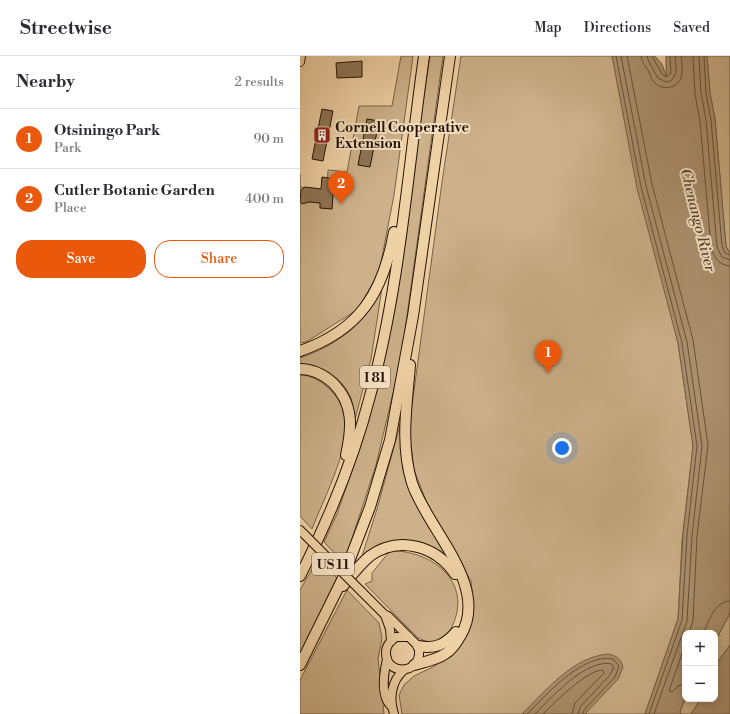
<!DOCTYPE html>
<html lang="en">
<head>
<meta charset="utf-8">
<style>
  :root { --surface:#fff; --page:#f2f2f3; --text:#2b2b33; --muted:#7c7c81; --line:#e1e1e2; --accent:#ea580c }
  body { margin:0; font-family:"Libre Bodoni",serif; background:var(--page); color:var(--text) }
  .controls { position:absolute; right:12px; bottom:12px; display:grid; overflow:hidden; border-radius:8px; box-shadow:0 2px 10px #0003 }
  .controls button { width:36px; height:36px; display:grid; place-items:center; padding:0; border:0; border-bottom:1px solid var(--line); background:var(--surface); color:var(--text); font:20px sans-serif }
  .you { position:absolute; left:262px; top:392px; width:14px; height:14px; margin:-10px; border:3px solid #fff; border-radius:50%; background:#1a73e8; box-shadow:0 0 0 6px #1a73e833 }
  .badge { display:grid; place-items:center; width:26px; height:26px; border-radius:50%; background:var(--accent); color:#fff; font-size:13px; font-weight:700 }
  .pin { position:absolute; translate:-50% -33px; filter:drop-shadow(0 1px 2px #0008) }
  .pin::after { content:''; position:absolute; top:21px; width:14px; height:12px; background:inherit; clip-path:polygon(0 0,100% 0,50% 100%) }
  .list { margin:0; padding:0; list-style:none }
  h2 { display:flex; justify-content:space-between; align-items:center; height:52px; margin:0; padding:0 16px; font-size:17px }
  h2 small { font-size:13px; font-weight:400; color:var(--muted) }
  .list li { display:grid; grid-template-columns:26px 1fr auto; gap:12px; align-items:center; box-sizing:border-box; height:60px; padding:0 16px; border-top:1px solid var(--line) }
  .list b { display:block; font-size:15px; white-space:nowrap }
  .list p { margin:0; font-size:13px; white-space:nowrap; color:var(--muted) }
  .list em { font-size:13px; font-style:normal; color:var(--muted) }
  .actions { display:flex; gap:8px; padding:12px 16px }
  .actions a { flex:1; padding:9px 0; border:1px solid var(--accent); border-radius:16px; text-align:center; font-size:14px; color:var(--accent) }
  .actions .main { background:var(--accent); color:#fff }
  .map { position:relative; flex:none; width:430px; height:658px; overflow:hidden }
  header { display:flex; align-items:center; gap:24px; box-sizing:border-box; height:56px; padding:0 20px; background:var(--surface); border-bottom:1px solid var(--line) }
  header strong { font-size:19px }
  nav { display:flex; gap:22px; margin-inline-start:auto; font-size:14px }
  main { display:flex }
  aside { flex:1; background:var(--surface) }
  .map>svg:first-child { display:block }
  .green { fill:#cdb18a; stroke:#7a6245 }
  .water { fill:#ab906e; stroke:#765e42 }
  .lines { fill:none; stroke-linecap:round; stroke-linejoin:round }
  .shore { stroke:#685137; stroke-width:1 }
  .building { fill:#8f7556; stroke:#261200 }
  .primary-casing { stroke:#261200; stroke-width:10 }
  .highway-casing { stroke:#261200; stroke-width:12 }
  .primary { stroke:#efd1a6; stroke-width:8 }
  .highway { stroke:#efd1a6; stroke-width:10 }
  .primary-bridge-casing { stroke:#261200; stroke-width:10; stroke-linecap:butt }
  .primary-bridge { stroke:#efd1a6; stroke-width:8 }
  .labels { text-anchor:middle; stroke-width:4; stroke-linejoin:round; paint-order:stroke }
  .shield { fill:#f5e1c5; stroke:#64503b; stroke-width:1 }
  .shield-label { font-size:13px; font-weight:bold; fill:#261200 }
  .poi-label { font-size:14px; font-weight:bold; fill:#261200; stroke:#f5e1c5; text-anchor:start }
  .water-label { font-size:15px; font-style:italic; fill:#5b442c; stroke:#f5e1c5 }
</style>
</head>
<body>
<header>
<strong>Streetwise</strong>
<nav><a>Map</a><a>Directions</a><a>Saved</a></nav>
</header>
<main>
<aside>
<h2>Nearby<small>2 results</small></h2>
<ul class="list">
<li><span class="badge">1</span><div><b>Otsiningo Park</b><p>Park</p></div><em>90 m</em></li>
<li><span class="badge">2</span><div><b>Cutler Botanic Garden</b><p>Place</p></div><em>400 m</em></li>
</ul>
<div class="actions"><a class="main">Save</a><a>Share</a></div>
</aside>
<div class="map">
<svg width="430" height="658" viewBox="0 0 430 658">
  <rect width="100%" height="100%" fill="#efd1a6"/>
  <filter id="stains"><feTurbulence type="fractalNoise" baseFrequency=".005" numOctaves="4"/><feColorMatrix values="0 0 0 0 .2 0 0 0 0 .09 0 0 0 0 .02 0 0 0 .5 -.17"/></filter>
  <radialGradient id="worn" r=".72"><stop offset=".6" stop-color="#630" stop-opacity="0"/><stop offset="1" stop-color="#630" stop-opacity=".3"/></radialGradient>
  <!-- green -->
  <g class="green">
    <path d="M101,0H113L94,139L79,217L57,254L6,286L0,287V118V131L27,134L28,114L47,116L59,50H92Z"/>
    <path d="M130,0H143L101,303L76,409L44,507L24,486L37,458L64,380L81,319L93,248Z"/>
    <path d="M161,0H314L378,287L393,390L382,485L378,563L345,658H102L99,639L104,629L114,620L135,610L163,584L172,565L173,543L171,525L127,447L114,414L109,372L142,126Z"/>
    <path d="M407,0H430V198L426,190L415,63L410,37Z"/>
    <path d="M82,232L71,303L55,363C53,355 53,343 48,336C38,319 18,309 0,308V302C26,293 54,277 70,253C75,247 78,239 82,232Z"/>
    <path d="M0,319C10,319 20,324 27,331C38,340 46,354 46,368C47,399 23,444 12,473L0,460Z"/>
    <path d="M101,365L103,413L112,438L148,503L105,485L79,488L62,500L77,453Z"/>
    <path d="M99,495C150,501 177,543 142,586L130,587L118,582L65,528L72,525V517L89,496Z"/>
    <path d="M18,503L37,522L0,598V534Z"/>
    <path d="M47,534L79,567L82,582L78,603L84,658H0V624Z"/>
    <path d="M430,553V589L415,610V586L429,559Z"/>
    <path d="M385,643H401L391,658H381L380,656Z"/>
  </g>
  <!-- water -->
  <g class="water">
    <path d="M312,0H355L362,8L366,20V0H407L410,37L415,63L426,190L430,198V553L429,559L415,586V577H385V643L380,655L381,658H345L378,563L383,479L393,390L378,287L337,132Z"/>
    <path d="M430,589V658H391L401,643H415V610Z"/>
    <path d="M308,598C317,600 321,603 323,611L318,623L285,658H222C246,634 273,601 308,598Z"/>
  </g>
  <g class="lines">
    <!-- shore -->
    <g class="shore">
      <path d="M316,0L341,131L382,287L397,390L387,479L382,564L349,658"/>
      <path d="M321,0L346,130L387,286L402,390L392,480L387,565L354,658"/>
      <path d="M327,0L352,128L393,284L408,389L397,480L393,565L389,577"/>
      <path d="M341,0C342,8 346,10 349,16C351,20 351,24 355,27C363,35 377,32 381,22C383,15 382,7 381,0"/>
      <path d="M347,0C348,6 355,16 358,22L366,26C379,24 376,10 375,0"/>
      <path d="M352,0L362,18L366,21L371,17L370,0"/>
      <path d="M393,0L395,38L400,65L411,191C414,202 419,209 430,210"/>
      <path d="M399,0L401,37L406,64L417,191L422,201L430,204"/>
      <path d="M404,0L406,37L411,64L422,190L425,197L430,199"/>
      <path d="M403,577C410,565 413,546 430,545"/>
      <path d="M385,589L369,635L372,636L378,630L385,628"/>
      <path d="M227,658C247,638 283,597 313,603L319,610L315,621L284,654L283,658"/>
      <path d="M235,658C251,642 286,602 312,608L314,611L310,619L280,651L278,658"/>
      <path d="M243,658C254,647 288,613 303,614L304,617L275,647L272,658"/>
    </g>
  </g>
  <!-- building -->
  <g class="building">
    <path d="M62,5V21L37,22L36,7Z"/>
    <path d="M22,53L33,55L23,105L12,103Z"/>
    <path d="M67,63L79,65L70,111L58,109Z"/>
    <path d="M22,121L34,123L32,153L20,152V147L9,146L2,148L0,145L1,134L5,131L21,133Z"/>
  </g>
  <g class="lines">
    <defs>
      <g id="primary">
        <path d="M0,6L1,0"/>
        <path d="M0,474L5,479"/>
        <path d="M62,536L85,559L88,560L118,590C126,618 85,622 86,596C86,589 90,585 96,581H109"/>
        <path d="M85,559L90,573L91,585"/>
        <path d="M87,603C84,616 80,641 92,651"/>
        <path d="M94,658C89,643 91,625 104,614"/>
      </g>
      <g id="highway">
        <path d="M0,295C60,274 83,237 94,176"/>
        <path d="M110,309C107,348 100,388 112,427C127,473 190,529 161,579C157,586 152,594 145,598C136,604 124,606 114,609"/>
        <path d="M0,313C13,313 23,318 33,327C54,348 52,372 46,399"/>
        <path d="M0,520C29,463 54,402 70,340C100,231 108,112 124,0"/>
        <path d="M43,530C51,520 60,508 70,500C99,479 136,490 155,518"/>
        <path d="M118,590C135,593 145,589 156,576"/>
        <path d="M0,609L42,524L70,451L90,384L113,260L150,0"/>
      </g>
    </defs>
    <!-- primary casing -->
    <use href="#primary" class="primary-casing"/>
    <!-- highway casing -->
    <use href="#highway" class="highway-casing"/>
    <!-- primary -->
    <use href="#primary" class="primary"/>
    <!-- highway -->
    <use href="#highway" class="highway"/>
    <defs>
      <path id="primary-bridge" d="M5,479L62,536"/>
    </defs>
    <!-- primary-bridge casing -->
    <use href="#primary-bridge" class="primary-bridge-casing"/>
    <!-- primary-bridge -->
    <use href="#primary-bridge" class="primary-bridge"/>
  </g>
  <!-- icons -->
  <defs>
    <symbol id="building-square" viewBox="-11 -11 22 22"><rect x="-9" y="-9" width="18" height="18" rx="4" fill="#8f2418" stroke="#f5e1c5"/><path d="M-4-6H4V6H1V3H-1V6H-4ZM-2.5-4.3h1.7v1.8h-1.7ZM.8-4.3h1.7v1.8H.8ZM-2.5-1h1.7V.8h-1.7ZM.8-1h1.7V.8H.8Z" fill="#fff"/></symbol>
  </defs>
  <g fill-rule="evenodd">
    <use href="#building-square" x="12" y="69" width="20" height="20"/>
  </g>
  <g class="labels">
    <!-- shield labels -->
    <g class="shield">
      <rect x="60" y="310" width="30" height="22" rx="3"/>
      <rect x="12" y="497" width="42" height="22" rx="3"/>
    </g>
    <g class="shield-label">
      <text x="75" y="326">I 81</text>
      <text x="33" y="513">US 11</text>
    </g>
    <!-- poi labels -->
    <g class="poi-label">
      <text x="35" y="76">Cornell Cooperative<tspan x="35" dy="16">Extension</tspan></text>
    </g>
    <!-- water labels -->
    <g class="water-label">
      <text transform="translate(398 164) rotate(76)" y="5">Chenango River</text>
    </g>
  </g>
  <rect width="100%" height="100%" filter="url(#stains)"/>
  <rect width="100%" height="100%" fill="url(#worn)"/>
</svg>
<div class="controls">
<button>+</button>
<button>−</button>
</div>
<div class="you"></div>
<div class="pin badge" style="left:248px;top:317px">1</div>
<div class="pin badge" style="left:41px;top:148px">2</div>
</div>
</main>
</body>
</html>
